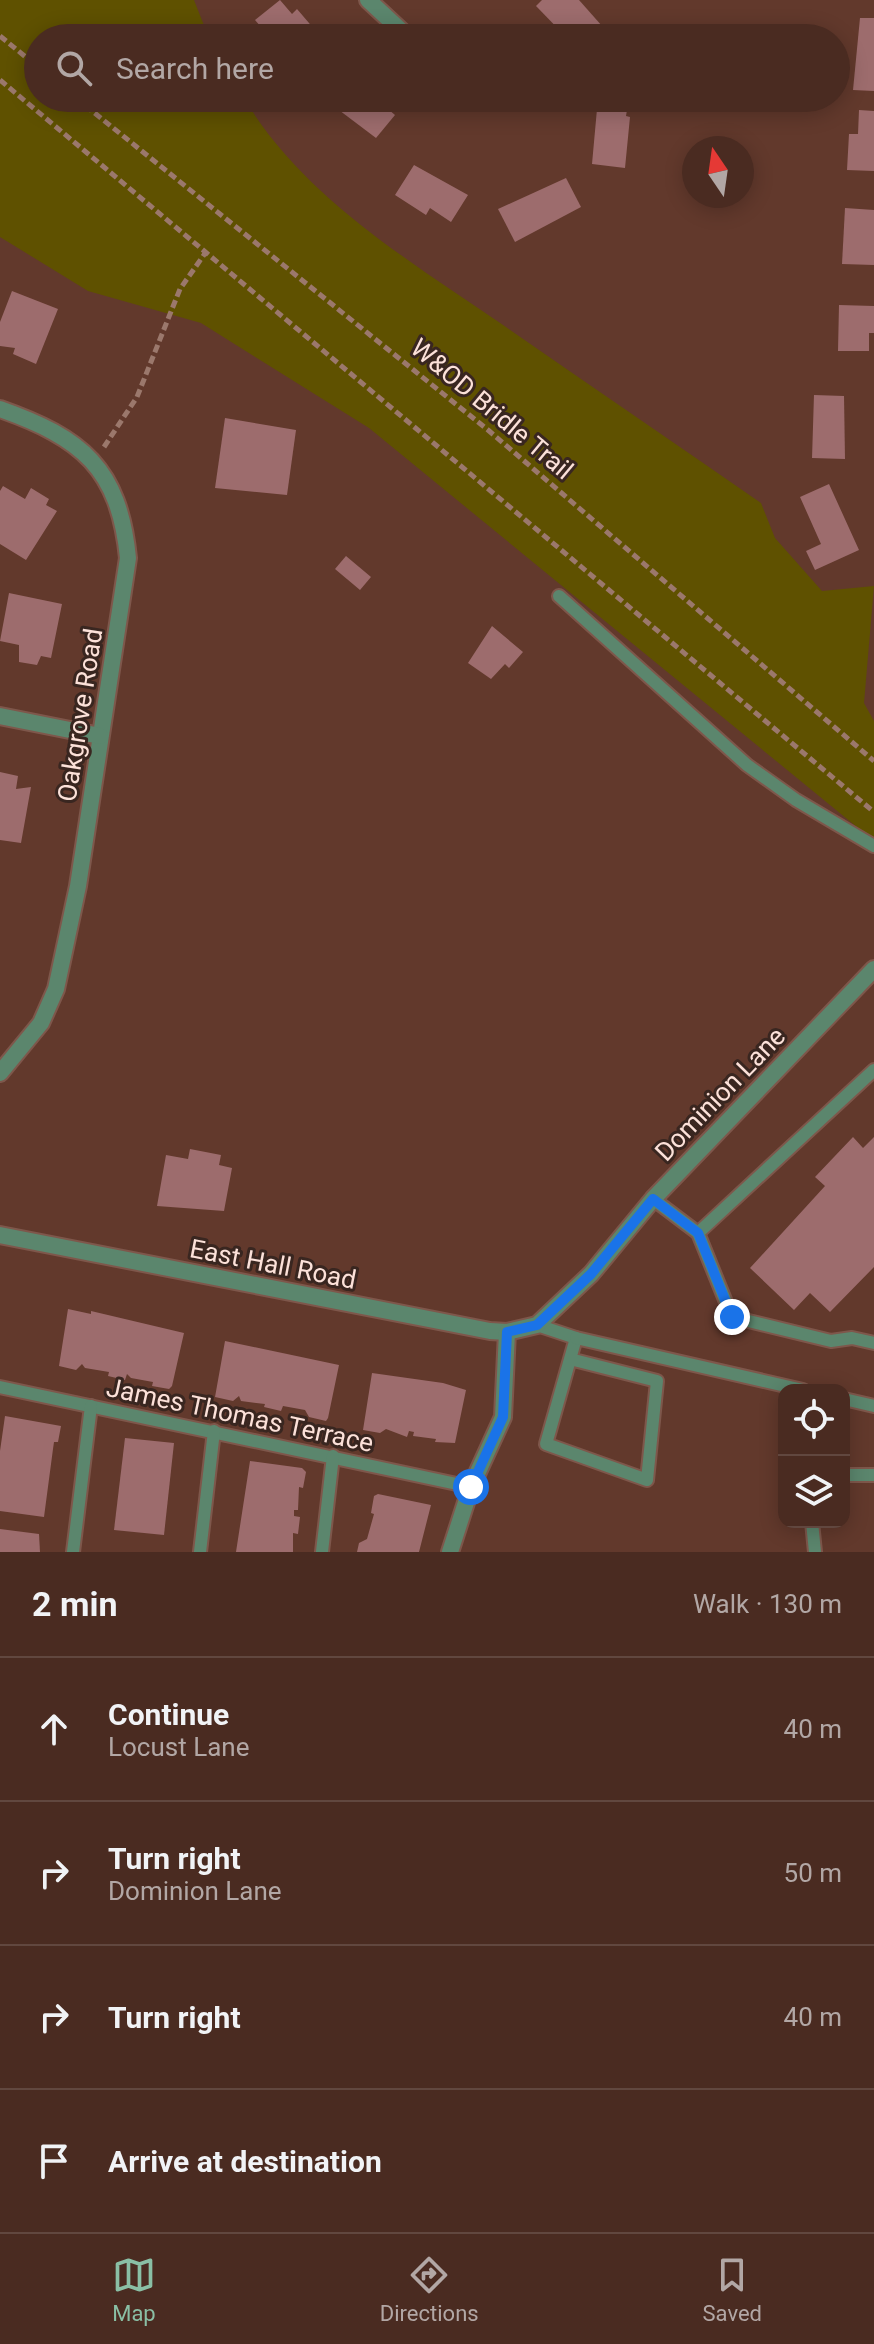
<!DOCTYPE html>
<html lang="en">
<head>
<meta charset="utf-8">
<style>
  :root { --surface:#4a2b21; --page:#54372e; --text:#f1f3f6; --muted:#b2a7a5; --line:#61473f; --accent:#8abfa5 }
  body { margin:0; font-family:Roboto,sans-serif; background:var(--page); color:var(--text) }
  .controls { position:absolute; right:24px; bottom:24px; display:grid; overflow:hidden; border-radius:16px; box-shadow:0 4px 20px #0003 }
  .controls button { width:72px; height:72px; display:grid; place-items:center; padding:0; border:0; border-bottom:2px solid var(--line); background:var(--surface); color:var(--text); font:40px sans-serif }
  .compass { position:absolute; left:682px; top:136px; width:72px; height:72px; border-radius:50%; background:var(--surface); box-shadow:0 4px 20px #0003; rotate:347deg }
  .stop { position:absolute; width:24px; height:24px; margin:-18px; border:6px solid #1a73e8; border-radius:50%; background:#fff }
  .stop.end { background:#1a73e8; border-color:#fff; box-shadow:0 2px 8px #0008 }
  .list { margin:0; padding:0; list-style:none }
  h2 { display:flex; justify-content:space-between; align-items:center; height:104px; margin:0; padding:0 32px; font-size:34px }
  h2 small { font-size:26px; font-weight:400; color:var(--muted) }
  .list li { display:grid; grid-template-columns:52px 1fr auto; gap:24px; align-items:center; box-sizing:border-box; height:144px; padding:0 32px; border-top:2px solid var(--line) }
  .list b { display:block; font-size:30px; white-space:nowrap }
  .list p { margin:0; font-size:26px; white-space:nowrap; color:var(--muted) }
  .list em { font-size:26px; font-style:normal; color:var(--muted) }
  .icon { flex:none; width:44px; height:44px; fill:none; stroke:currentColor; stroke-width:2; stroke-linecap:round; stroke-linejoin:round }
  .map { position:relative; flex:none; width:874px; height:1552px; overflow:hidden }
  .search { position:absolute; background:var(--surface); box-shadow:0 4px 20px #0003; left:24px; right:24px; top:24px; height:88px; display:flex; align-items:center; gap:20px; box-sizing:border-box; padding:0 28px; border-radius:44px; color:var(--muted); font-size:30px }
  .sheet { height:680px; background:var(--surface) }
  nav { display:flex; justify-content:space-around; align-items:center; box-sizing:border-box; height:112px; border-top:2px solid var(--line); background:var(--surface); font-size:22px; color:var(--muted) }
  nav a { display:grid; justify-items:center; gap:4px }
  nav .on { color:var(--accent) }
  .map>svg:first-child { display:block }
  .green { fill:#5f5100 }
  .building { fill:#9d6c6d }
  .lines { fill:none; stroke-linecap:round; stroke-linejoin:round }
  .lane-casing { stroke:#7e574b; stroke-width:16 }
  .street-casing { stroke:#7e574b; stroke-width:20 }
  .path { stroke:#9b786c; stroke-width:5; stroke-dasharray:8 4; stroke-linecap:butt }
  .lane { stroke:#5b866d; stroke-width:12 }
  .street { stroke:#5b866d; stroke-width:16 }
  .route { stroke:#1a73e8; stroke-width:10 }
  .labels { text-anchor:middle; stroke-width:6; stroke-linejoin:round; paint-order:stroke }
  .street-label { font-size:26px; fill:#fce1d9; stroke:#392620 }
</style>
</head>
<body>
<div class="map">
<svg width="874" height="1552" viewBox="0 0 874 1552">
  <rect width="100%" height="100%" fill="#62392c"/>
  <!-- green -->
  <path class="green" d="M0,0H194L209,38H38V98H244C303,198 413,263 506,327C591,386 676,444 761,503L775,538L822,591L874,586L864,703L874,721V841L369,428L201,323L88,291L0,237Z"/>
  <!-- building -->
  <g class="building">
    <path d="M280,0L292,14L297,9L321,37L262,38L267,34L255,20Z"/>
    <path d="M542,0H579L610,35L567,38L536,6Z"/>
    <path d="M860,18H874V91L853,90Z"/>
    <path d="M323,98H375L395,115L376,138Z"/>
    <path d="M598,98H629L626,116L630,117L625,168L592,164Z"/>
    <path d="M859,110L874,111V171L847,170L849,134H858Z"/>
    <path d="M414,165L468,195L451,222L430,208L426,215L395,195Z"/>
    <path d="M566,178L581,207L515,242L498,209Z"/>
    <path d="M845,208L874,210V265L842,264Z"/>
    <path d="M12,291L58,309L36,364L13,354L15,348L0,346V322Z"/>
    <path d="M839,305L874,306V333H869V351H838Z"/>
    <path d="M814,395L844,396L845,459L812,458Z"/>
    <path d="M225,418L296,430L287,495L215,488Z"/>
    <path d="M829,484L859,550L815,570L806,551L821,544L800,497Z"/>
    <path d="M3,486L25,499L31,488L49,499L46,505L57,511L26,560L0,544V491Z"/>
    <path d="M346,556L371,577L360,590L335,569Z"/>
    <path d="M9,593L62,604L51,658L41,656L37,665L19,662V645L0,641Z"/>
    <path d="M492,626L523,652L509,668L505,664L491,679L468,663Z"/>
    <path d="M0,772L18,776L16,789L31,787L21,843L0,840Z"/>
    <path d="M853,1137L863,1148L874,1137V1267L830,1312L810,1293L794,1310L750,1268L825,1186L815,1177Z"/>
    <path d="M190,1149L221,1155L219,1165L232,1168L224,1211L157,1206L166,1155L188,1159Z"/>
    <path d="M68,1309L91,1314V1311L184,1333L172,1386L169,1389L152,1386L153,1382L131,1378L127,1374L125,1380L108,1376L109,1372L85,1368L82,1364L76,1370L59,1366Z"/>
    <path d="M225,1341L339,1365L328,1418L326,1421L309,1417L305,1410L283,1406L281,1411L264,1407L265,1404L241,1401L239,1396L233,1401L215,1397Z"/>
    <path d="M372,1373L443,1383L466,1390L455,1443L435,1442L436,1439L413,1436L414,1432L409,1431L407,1437L386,1429L380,1433L363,1430Z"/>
    <path d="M5,1416L61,1426L58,1442H54L53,1449L44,1517L0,1511V1451Z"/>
    <path d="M125,1438L174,1443L164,1535L114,1530Z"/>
    <path d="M250,1461L302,1468L306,1472L303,1488L299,1487L298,1510H294V1516L300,1517L298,1534L293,1533V1552H236Z"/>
    <path d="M378,1494L431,1505L419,1552H357L359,1543L367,1539L374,1514L371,1513L374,1496Z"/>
    <path d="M0,1529L39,1534L40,1552H0Z"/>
  </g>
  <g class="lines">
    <defs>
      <g id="lane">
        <path d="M559,596L747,765L796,800L874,846"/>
        <path d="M653,1199L698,1233L732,1317L831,1341L852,1338L874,1343"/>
        <path d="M698,1233L874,1070"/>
        <path d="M537,1325L576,1338L546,1444L647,1480L657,1381L570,1359"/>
        <path d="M576,1338L803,1390"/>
        <path d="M0,1387L471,1487"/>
        <path d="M844,1399L874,1406"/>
        <path d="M844,1475H874"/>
        <path d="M812,1522L815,1552"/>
        <path d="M73,1552L91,1406"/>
        <path d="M200,1552L214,1431"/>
        <path d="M322,1552L333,1456"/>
      </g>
      <g id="street">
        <path d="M368,0L409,38"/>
        <path d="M473,98L477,102"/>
        <path d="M0,409C82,438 119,468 128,558L78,886L56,989L41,1023L0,1073"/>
        <path d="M0,716L100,736"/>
        <path d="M0,1235L490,1331L507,1332L537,1325L591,1274L653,1199L874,969"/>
        <path d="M450,1552L471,1487L503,1417L507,1332"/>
      </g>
    </defs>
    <!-- lane casing -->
    <use href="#lane" class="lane-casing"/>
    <!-- street casing -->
    <use href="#street" class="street-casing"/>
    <!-- path -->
    <g class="path">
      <path d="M0,36L38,67"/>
      <path d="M0,80L874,812"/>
      <path d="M76,98L488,430L874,761"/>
      <path d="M104,447L137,397L180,289L206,252"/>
    </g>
    <!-- lane -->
    <use href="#lane" class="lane"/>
    <!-- street -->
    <use href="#street" class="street"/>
  </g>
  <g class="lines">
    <!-- route -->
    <path class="route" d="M471,1487L503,1417L507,1332L537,1325L591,1274L653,1199L698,1233L732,1317"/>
  </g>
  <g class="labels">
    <!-- street labels -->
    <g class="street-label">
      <text transform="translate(492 409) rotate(40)" y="9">W&amp;OD Bridle Trail</text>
      <text transform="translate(80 715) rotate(-81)" y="9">Oakgrove Road</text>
      <text transform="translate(720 1094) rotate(-46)" y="9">Dominion Lane</text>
      <text transform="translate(273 1264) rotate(11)" y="9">East Hall Road</text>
      <text transform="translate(240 1415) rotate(12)" y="9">James Thomas Terrace</text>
    </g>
  </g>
</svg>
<div class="controls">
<button><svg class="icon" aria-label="locate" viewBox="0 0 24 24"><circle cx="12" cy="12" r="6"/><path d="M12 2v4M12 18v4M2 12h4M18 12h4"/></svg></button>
<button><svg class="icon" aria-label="layers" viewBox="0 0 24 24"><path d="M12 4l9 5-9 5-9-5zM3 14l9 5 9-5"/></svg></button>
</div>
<svg class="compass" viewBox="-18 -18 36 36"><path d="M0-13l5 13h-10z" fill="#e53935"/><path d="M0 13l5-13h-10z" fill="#b2a7a5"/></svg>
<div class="stop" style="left:471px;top:1487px"></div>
<div class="stop end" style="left:732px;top:1317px"></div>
<div class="search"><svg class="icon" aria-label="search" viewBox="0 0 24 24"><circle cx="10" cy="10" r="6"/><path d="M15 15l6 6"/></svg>Search here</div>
</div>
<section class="sheet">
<h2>2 min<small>Walk · 130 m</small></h2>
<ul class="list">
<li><svg class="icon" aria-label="ahead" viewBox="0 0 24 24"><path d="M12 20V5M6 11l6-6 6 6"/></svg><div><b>Continue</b><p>Locust Lane</p></div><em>40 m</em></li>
<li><svg class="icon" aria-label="right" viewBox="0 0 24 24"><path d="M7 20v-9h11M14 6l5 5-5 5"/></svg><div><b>Turn right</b><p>Dominion Lane</p></div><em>50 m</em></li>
<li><svg class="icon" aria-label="right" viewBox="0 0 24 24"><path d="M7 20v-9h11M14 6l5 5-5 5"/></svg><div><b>Turn right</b></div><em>40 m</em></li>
<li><svg class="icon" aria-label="arrive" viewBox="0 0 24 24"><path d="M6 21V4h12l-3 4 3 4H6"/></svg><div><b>Arrive at destination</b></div></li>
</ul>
</section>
<nav>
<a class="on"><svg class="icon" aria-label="map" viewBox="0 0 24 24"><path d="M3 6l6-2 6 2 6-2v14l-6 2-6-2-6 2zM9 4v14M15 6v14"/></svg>Map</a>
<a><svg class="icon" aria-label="directions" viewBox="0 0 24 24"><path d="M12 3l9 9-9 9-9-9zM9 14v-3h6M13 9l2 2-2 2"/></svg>Directions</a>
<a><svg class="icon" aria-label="saved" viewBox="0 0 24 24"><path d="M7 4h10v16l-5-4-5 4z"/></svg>Saved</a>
</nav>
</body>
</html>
